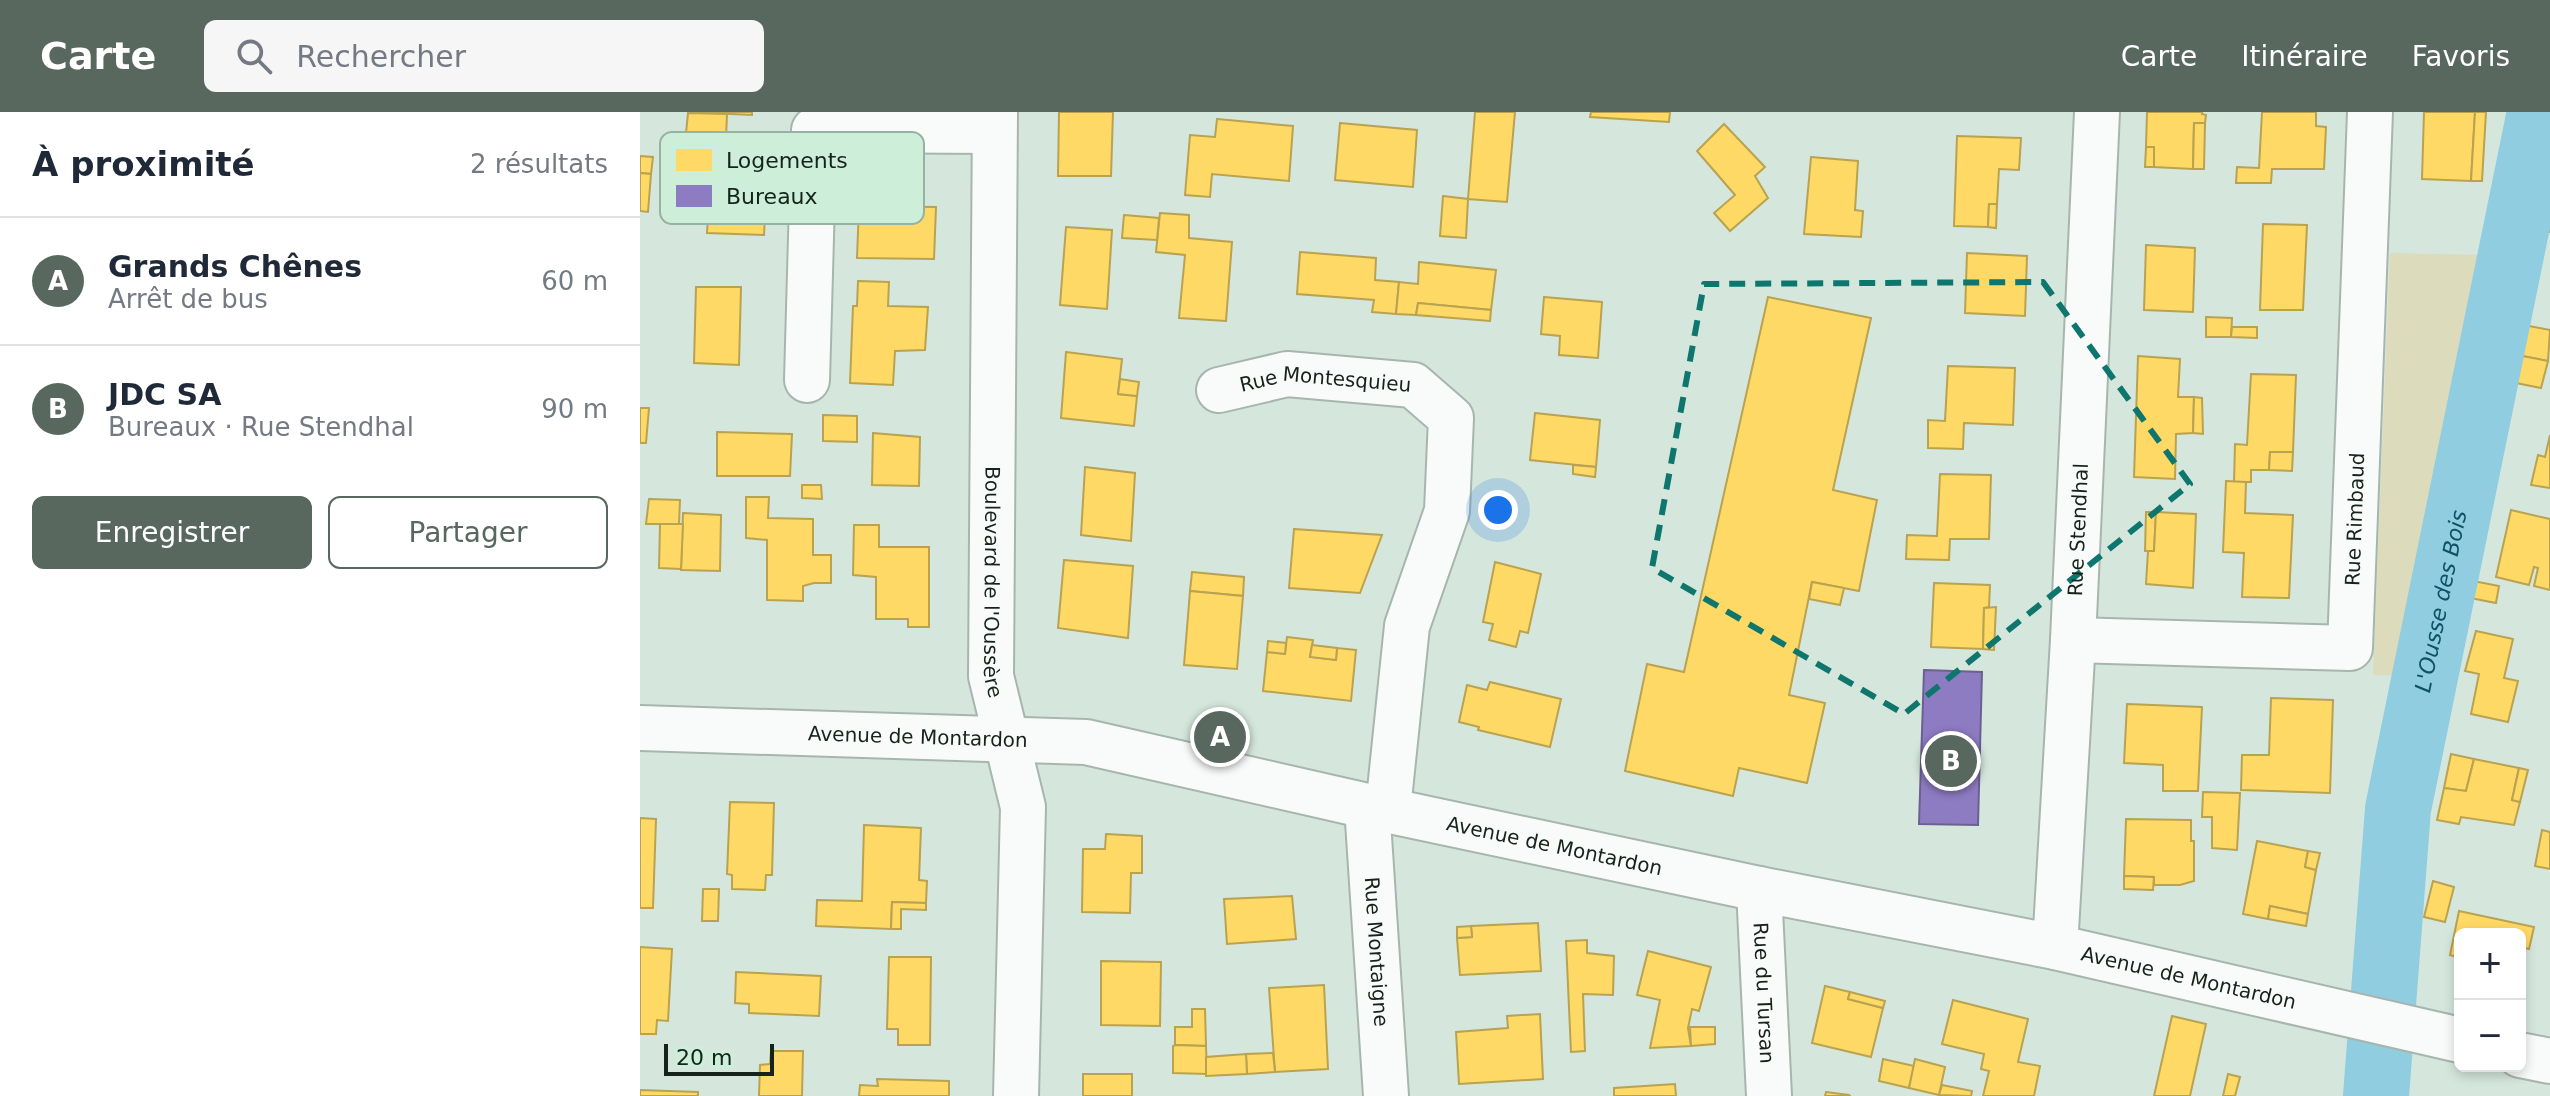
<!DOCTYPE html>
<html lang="fr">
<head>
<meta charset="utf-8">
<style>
  :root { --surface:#fff; --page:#f6f6f7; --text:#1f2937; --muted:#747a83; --line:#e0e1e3; --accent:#59685f }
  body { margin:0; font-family:"DejaVu Sans",sans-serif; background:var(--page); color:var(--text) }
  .controls { position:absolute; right:24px; bottom:24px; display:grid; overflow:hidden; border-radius:12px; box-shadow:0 4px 12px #0003 }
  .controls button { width:72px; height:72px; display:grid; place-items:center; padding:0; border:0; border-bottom:2px solid var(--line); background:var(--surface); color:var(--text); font:40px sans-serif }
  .scale { position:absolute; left:24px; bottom:20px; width:110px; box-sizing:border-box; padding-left:8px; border:4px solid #16231b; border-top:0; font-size:22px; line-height:28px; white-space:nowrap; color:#16231b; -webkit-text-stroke:6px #cdefda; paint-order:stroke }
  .you { position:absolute; left:858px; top:398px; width:28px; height:28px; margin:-20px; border:6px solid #fff; border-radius:50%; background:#1a73e8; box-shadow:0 0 0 12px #1a73e833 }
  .badge { display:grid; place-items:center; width:52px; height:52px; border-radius:50%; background:var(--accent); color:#fff; font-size:26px; font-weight:700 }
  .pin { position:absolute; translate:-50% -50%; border:4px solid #fff; box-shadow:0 2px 8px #0006 }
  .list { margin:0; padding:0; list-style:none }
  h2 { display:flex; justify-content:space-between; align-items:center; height:104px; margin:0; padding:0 32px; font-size:34px }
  h2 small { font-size:26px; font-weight:400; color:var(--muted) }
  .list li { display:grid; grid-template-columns:52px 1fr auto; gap:24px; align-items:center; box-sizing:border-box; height:128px; padding:0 32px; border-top:2px solid var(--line) }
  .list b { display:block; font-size:30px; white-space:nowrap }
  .list p { margin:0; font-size:26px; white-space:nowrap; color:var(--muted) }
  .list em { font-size:26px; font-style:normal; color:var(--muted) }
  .actions { display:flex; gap:16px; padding:24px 32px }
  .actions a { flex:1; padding:18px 0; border:2px solid var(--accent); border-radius:12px; text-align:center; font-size:28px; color:var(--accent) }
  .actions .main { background:var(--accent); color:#fff }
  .icon { flex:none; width:44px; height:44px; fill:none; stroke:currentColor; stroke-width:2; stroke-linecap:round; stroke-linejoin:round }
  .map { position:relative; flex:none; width:1910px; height:984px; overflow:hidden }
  header { display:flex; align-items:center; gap:48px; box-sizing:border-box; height:112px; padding:0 40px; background:var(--accent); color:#fff }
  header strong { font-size:38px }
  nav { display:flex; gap:44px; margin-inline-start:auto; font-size:28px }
  .search { width:560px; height:72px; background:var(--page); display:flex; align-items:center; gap:20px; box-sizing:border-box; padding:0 28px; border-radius:12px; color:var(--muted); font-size:30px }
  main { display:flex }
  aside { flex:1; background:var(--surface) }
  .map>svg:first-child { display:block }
  .green { fill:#dcdbbb }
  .homes { fill:#ffd966; stroke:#b9a250; stroke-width:2 }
  .offices { fill:#8e7cc3; stroke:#6a6191; stroke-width:2 }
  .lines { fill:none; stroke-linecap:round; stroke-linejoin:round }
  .river { stroke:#90cde0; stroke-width:66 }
  .minor-casing { stroke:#a7b6ad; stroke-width:48 }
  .tertiary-casing { stroke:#a7b6ad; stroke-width:48 }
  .minor { stroke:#f9fbfa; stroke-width:44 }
  .tertiary { stroke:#f9fbfa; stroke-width:44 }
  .marked { fill:none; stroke:#0f766e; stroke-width:6; stroke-dasharray:16 10; stroke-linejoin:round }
  .labels { text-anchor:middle; stroke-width:8; stroke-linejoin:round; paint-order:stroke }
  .street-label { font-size:20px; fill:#16231b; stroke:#cdefda }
  .water-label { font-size:22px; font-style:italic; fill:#0e5268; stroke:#cdefda }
  .key { fill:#cdefda; stroke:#96b2a1; stroke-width:2 }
  .key-label { font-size:22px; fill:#16231b }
</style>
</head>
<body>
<header>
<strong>Carte</strong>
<div class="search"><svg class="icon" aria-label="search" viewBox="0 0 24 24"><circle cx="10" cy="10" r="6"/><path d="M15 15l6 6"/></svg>Rechercher</div>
<nav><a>Carte</a><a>Itinéraire</a><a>Favoris</a></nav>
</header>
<main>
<aside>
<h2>À proximité<small>2 résultats</small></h2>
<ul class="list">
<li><span class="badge">A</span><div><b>Grands Chênes</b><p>Arrêt de bus</p></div><em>60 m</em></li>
<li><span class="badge">B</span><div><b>JDC SA</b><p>Bureaux · Rue Stendhal</p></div><em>90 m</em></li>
</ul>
<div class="actions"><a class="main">Enregistrer</a><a>Partager</a></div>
</aside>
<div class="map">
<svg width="1910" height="984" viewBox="0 0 1910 984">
  <rect width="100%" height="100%" fill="#d5e7dc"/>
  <!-- green -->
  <path class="green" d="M1750,141L1848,143L1773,564L1733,563Z"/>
  <!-- homes -->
  <g class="homes">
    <path d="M48,0H112V3Z"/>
    <path d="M419,0H473L471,64H418Z"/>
    <path d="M835,0H875L867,90L828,87Z"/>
    <path d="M951,0H1030L1029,10L950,5Z"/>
    <path d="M1507,0H1562V2L1566,3L1565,11H1554L1553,57L1514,55V35H1506Z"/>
    <path d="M1622,0H1676V14L1686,15L1684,57H1632L1631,71H1596L1597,55L1619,56Z"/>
    <path d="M1784,0H1835L1831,69L1782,67Z"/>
    <path d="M1835,0H1846L1842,69H1831Z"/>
    <path d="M48,1L87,2L86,27H67L68,31H45Z"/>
    <path d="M577,7L653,14L649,69L572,62L570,85L545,83L550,23L575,25Z"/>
    <path d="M700,11L777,18L773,75L695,68Z"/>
    <path d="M1554,11H1565L1564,57H1553Z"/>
    <path d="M1084,12L1125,55L1115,64L1128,86L1090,119L1074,101L1095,83L1057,39Z"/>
    <path d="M1317,24L1381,26L1379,58L1359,57L1357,92H1349L1348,115L1314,114Z"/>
    <path d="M72,35H126L125,56H114L113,103H125L124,123L67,121Z"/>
    <path d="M1506,35H1514V55H1505Z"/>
    <path d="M0,44L13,45L11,62L0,61Z"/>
    <path d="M1171,45L1218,49L1215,98L1223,99L1221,125L1164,122Z"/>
    <path d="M0,61L11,62L8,100L0,99Z"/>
    <path d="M1910,75V105L1905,104Z"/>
    <path d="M803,84L828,87L826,126L800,124Z"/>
    <path d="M1349,92H1357L1356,116L1348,115Z"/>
    <path d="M219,94L296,95L294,147L217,146Z"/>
    <path d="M1884,100L1910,105V120L1882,114Z"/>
    <path d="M520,101L549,103V126L592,130L586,209L539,206L545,143L516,140Z"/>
    <path d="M484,103L519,106L517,128L482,126Z"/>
    <path d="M1623,112L1667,113L1663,198H1620Z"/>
    <path d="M426,115L472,118L467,197L420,193Z"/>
    <path d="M1506,133L1555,136L1553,200L1504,198Z"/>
    <path d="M660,140L736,146L735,168L759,170L756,202L732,200L734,188L657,182Z"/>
    <path d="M1327,141L1387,144L1385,204L1325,201Z"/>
    <path d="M779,150L856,158L851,198L778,191L776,203L756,202L759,170L778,172Z"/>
    <path d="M218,169L249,170L248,194L288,195L285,238L255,239L253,273L210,271L213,194H217Z"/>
    <path d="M56,175H101L99,253L54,251Z"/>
    <path d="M904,185L962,190L958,246L919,243L920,224L901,222Z"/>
    <path d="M1128,185L1231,206L1193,378L1237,388L1219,479L1172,470L1149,583L1185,591L1167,671L1099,656L1093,684L985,659L1007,552L1044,560Z"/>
    <path d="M778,191L851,198L850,209L776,203Z"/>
    <path d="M1566,205L1592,206L1591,225H1566Z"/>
    <path d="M1884,213L1910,218L1908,249L1877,243Z"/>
    <path d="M1592,215H1617V226L1591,225Z"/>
    <path d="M426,240L482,247L478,282L497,284L494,314L421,306Z"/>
    <path d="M1877,243L1908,249L1901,276L1871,270Z"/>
    <path d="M1498,244L1540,247L1538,285H1554L1553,321L1536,322L1535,367L1494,365Z"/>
    <path d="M1308,254L1375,256L1373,313L1324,311L1323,337L1288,336V308L1305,309Z"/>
    <path d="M1611,262L1656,263L1653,340H1630L1629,358H1611V370H1594L1595,332L1607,333Z"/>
    <path d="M480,267L499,270L497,284L478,282Z"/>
    <path d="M1554,285L1562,286L1563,322L1553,321Z"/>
    <path d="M0,296H9L6,331H0Z"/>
    <path d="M895,301L960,308L956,355L890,348Z"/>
    <path d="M183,303L217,304V330L183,329Z"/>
    <path d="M77,320L152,322L150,364H77Z"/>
    <path d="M233,321L280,325L279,374L232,373Z"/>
    <path d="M1910,323V376L1891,373L1898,343L1905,345Z"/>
    <path d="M1630,340H1653L1652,359L1629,358Z"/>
    <path d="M933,353L956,355L955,365L933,362Z"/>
    <path d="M445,355L495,361L491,429L441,423Z"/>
    <path d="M1300,362L1351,363L1349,427H1310L1309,448L1266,447L1267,423L1297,424Z"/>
    <path d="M1586,369L1606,370L1605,401L1653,403L1649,486L1602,485L1604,441L1583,440Z"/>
    <path d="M162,373H181L182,387L162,386Z"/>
    <path d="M106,385H129L128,406L173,407V443H191V471H174L163,474V489L127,488V428L106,426Z"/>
    <path d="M9,387L40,388L39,412H6Z"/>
    <path d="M1871,398L1910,407V478L1894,474L1898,456L1894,455L1889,473L1856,465Z"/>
    <path d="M1506,400H1516L1514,439H1505Z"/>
    <path d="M1516,400L1556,402L1553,476L1506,472L1508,439H1514Z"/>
    <path d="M43,401L81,403L80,459L41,458Z"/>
    <path d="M20,412H43L41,457L19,456Z"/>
    <path d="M214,413H239V435H289V515H268V507H236V465L213,463Z"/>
    <path d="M654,417L742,423L720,481L649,476Z"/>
    <path d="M424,448L493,454L488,526L418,516Z"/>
    <path d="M855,450L901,462L888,521L880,519L876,535L849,528L853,512L843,510Z"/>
    <path d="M552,460L604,465L603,484L550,479Z"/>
    <path d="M1818,466L1859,474L1856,491L1815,483Z"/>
    <path d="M1172,470L1204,476L1200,493L1169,487Z"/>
    <path d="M1294,471L1350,473L1349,495L1344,496L1343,537L1291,535Z"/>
    <path d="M550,479L603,484L597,557L544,553Z"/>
    <path d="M1356,495L1354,538L1343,537L1344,496Z"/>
    <path d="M1836,519L1873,527L1864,566L1878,569L1868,610L1831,602L1839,562L1825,559Z"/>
    <path d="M647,525L673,528L670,545L696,548L697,536L716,538L711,589L623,579L627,540L645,542Z"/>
    <path d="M628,529L646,531L645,542L627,540Z"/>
    <path d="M672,533L697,536L696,548L670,545Z"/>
    <path d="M850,570L921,587L910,635L838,618L839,615L819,610L827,573L847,578Z"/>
    <path d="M1631,586L1693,588L1690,681L1601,678L1602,643H1629Z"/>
    <path d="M1487,592L1562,595L1558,679H1523V653L1484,651Z"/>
    <path d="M1811,642L1834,647L1826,679L1804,676Z"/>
    <path d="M1834,647L1879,656L1872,688L1880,690L1874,713L1821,705L1819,712L1797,708L1804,676L1826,679Z"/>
    <path d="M1879,656L1888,658L1880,690L1872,688Z"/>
    <path d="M1563,680L1600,681L1597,738L1572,736V705H1562Z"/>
    <path d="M90,690L134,691L132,763H126L125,778L92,777V763L87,762Z"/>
    <path d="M0,706L16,707L13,796H0Z"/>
    <path d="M1486,707L1551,708V729H1554V769L1540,773H1514V765L1484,764Z"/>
    <path d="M224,713L281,716L279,768L287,769L286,791L252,790L251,817L176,814L177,788L222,789Z"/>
    <path d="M1902,718L1910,720V757L1895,754Z"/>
    <path d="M466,722L502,724V761H491L490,801L442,800L443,737H465Z"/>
    <path d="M1617,729L1668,739L1665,755L1676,758L1668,802L1630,794L1628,807L1603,802Z"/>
    <path d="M1668,739L1680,741L1676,758L1665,755Z"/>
    <path d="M1484,764L1514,765L1513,778L1484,777Z"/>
    <path d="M1793,769L1814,775L1805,810L1784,805Z"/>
    <path d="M63,777H79L78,809H62Z"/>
    <path d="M652,784L656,827L587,832L584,787Z"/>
    <path d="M252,790L286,791V798L261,797V817H251Z"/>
    <path d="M1630,794L1668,802L1666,814L1628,807Z"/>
    <path d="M1819,799L1894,815L1889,837L1880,835V822H1820V846L1810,843Z"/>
    <path d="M898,811L901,859L820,863L817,826L832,825L831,814Z"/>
    <path d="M831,814L832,825L817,826V815Z"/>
    <path d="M947,828V841L974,844L973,883L943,882L945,939L931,940L926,829Z"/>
    <path d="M0,835L32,837L28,909L17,908L16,922H0Z"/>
    <path d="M1008,839L1071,855L1059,899L1052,897L1048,916L1051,934L1010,936L1020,888L997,883Z"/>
    <path d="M249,845H291L290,933H258V917H247Z"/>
    <path d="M461,849L521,850L520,914L461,913Z"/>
    <path d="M96,860L181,864L179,904L109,901V892L95,891Z"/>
    <path d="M684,873L688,957L635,960L629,876Z"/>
    <path d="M1185,874L1210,880L1208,887L1243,896L1231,945L1172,931Z"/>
    <path d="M1210,880L1245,889L1243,896L1208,887Z"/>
    <path d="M1313,888L1388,907L1378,950L1400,954L1394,984H1343L1349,959L1341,957L1344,942L1302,932Z"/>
    <path d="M552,897H565L566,934L535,933V915H552Z"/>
    <path d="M900,902L903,967L819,972L816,920L868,916L867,904Z"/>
    <path d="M1532,904L1566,912L1550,984H1514Z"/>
    <path d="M1050,915H1075V932L1051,934Z"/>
    <path d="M535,933L566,934L567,962L533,961V934Z"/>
    <path d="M131,939H163L162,984H119L120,953L130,952Z"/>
    <path d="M633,941L635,960L607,962L606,942Z"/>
    <path d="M606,942L607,962L566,964V945Z"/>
    <path d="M1243,947L1274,954L1269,976L1239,969Z"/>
    <path d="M1275,947L1305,955L1299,983L1269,976Z"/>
    <rect x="443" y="962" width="49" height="22"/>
    <path d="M1588,962L1600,965L1595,984H1583Z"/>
    <path d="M237,967L309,969V984H219L220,973L238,974Z"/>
    <path d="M1035,972L1036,984H974V976Z"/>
    <path d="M1302,973L1332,979L1331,984L1299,983Z"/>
    <path d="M0,978L58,980V984H0Z"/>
    <path d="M1186,980L1209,983L1210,984H1185Z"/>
  </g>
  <!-- offices -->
  <path class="offices" d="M1284,558L1342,560L1338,713L1279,712Z"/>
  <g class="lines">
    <!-- river -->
    <path class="river" id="s1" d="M1736,984L1758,697L1900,0"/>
    <defs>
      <g id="minor">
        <path d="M167,268L174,18L354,19"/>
        <path id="s2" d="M579,278L647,262L773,273L811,306L807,399L767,514L748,697"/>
        <path id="s3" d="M1433,528L1710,536L1730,0"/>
        <path id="s4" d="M727,694L746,984"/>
        <path id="s5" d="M1119,777L1129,984"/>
        <path id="s6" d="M1415,835L1433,528L1457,0"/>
      </g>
      <g id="tertiary">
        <path id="s7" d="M355,0L351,564L383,695L376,984"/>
        <path id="s8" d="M0,616L446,630L727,694L1119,777L1415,835L1820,928"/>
        <path d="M1880,943L1910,949"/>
      </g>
    </defs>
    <!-- minor casing -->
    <use href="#minor" class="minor-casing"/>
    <!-- tertiary casing -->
    <use href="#tertiary" class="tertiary-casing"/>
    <!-- minor -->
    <use href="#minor" class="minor"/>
    <!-- tertiary -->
    <use href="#tertiary" class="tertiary"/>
  </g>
  <!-- marked area -->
  <path class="marked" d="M1403,170L1550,372L1264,602L1012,456L1064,172Z"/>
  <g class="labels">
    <!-- street labels -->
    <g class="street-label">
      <text dy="7" stroke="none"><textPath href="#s2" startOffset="108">Rue Montesquieu</textPath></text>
      <text dy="7" stroke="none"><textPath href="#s3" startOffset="406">Rue Rimbaud</textPath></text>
      <text dy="7" stroke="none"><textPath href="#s6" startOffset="418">Rue Stendhal</textPath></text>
      <text dy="7" stroke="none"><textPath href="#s7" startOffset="470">Boulevard de l'Oussère</textPath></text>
      <text dy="7" stroke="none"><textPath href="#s8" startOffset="278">Avenue de Montardon</textPath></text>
      <text dy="7" stroke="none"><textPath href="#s8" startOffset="926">Avenue de Montardon</textPath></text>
      <text dy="7" stroke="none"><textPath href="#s4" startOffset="146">Rue Montaigne</textPath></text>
      <text dy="7" stroke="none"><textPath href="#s8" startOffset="1574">Avenue de Montardon</textPath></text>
      <text dy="7" stroke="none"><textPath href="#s5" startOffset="104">Rue du Tursan</textPath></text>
    </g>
    <!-- water labels -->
    <g class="water-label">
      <text dy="8" stroke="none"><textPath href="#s1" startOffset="500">L'Ousse des Bois</textPath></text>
    </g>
  </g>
  <!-- legend -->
  <rect x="20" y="20" width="264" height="92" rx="12" class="key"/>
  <rect x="36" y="37" width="36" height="22" fill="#ffd966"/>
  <rect x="36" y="73" width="36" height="22" fill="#8e7cc3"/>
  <g class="key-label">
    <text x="86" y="56">Logements</text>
    <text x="86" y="92">Bureaux</text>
  </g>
</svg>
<div class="controls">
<button>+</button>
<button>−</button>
</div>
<div class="scale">20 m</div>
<div class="you"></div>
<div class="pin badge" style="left:580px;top:625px">A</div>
<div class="pin badge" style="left:1311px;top:649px">B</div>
</div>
</main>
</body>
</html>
